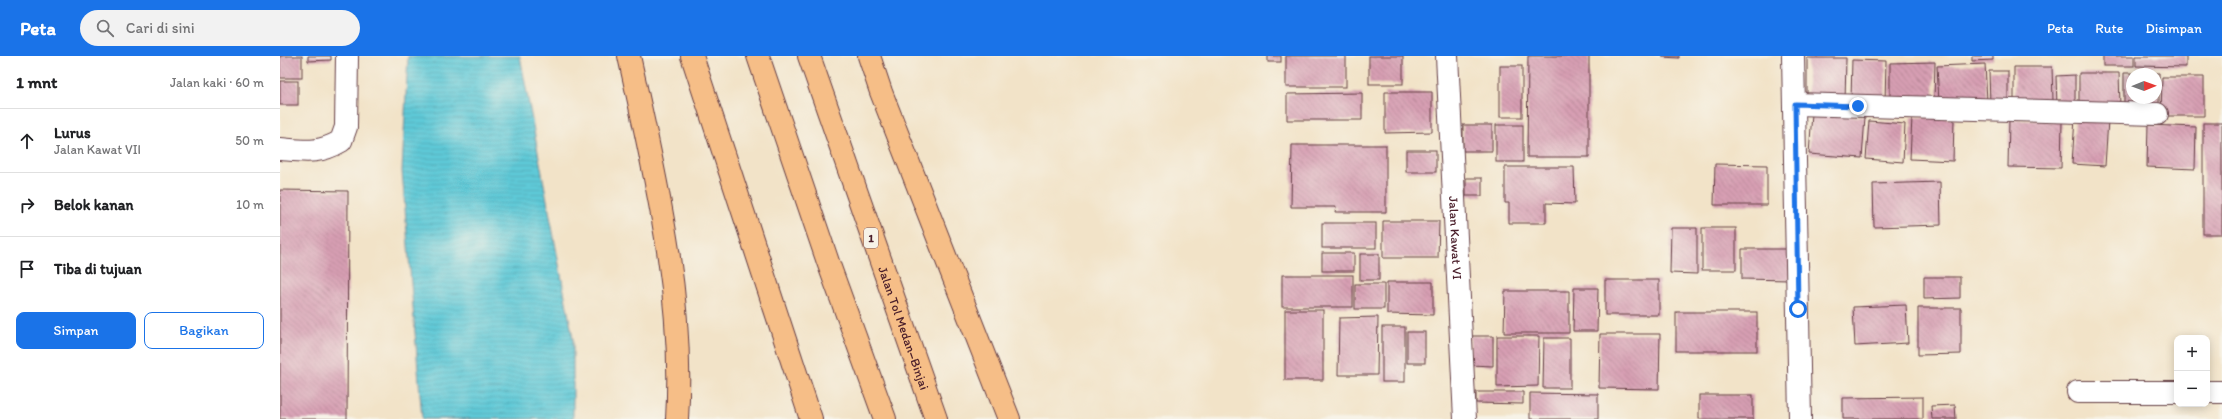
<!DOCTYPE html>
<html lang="id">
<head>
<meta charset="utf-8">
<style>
  :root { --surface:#fff; --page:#f2f2f2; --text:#202124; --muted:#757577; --line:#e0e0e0; --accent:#1a73e8 }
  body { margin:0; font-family:Itim,sans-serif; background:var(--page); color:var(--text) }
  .controls { position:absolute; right:12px; bottom:12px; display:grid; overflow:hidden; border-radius:8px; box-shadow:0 2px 10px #0003 }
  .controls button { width:36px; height:36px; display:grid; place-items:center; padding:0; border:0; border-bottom:1px solid var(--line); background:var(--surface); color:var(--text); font:20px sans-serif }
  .compass { position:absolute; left:1846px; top:12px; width:36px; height:36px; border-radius:50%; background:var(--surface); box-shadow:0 2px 10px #0003; rotate:89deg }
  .stop { position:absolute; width:12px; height:12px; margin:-9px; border:3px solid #1a73e8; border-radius:50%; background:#fff }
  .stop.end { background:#1a73e8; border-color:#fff; box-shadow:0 1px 4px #0008 }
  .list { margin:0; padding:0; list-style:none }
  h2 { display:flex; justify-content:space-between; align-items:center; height:52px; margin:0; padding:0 16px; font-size:17px }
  h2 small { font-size:13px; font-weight:400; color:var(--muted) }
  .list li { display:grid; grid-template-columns:26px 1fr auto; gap:12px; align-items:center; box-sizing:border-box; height:64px; padding:0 16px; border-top:1px solid var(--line) }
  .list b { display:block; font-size:15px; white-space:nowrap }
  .list p { margin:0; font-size:13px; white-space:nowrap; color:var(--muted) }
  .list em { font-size:13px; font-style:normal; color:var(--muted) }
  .actions { display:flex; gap:8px; padding:12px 16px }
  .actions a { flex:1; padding:9px 0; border:1px solid var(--accent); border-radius:8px; text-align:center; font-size:14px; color:var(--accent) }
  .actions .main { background:var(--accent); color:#fff }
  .icon { flex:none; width:22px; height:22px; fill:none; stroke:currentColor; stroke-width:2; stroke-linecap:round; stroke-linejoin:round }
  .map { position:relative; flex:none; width:1942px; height:363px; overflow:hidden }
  header { display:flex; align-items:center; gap:24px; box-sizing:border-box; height:56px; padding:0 20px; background:var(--accent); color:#fff }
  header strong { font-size:19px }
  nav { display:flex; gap:22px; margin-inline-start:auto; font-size:14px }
  .search { width:280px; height:36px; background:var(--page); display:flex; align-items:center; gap:10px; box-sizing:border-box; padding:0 14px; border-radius:22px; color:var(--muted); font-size:15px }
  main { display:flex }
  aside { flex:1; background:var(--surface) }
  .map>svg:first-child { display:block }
  .water { fill:url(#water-rules); stroke:#547481 }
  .building { fill:url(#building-back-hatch) }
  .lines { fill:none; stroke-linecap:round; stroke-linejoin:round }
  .minor-casing { stroke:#633c43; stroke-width:24 }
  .highway-casing { stroke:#633c43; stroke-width:24 }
  .minor { stroke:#fff; stroke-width:22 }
  .highway { stroke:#f6be87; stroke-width:22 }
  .route { stroke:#1a73e8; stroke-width:5 }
  .labels { text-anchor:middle; stroke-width:4; stroke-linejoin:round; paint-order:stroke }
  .shield { fill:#f7f3e8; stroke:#7e5f64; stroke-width:1 }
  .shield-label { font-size:12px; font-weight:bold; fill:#4a1f2b }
  .street-label { font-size:13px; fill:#4a1f2b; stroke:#f7f3e8 }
</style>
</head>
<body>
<header>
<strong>Peta</strong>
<div class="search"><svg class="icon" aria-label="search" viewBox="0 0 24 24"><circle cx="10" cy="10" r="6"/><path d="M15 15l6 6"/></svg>Cari di sini</div>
<nav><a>Peta</a><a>Rute</a><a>Disimpan</a></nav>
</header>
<main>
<aside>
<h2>1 mnt<small>Jalan kaki · 60 m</small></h2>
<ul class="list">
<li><svg class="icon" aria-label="ahead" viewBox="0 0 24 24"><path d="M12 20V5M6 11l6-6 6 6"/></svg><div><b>Lurus</b><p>Jalan Kawat VII</p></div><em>50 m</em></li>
<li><svg class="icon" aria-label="right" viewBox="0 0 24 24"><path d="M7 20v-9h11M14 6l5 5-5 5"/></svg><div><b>Belok kanan</b></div><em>10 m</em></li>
<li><svg class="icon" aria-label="arrive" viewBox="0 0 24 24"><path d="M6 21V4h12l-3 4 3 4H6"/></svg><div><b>Tiba di tujuan</b></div></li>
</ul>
<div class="actions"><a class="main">Simpan</a><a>Bagikan</a></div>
</aside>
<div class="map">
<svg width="1942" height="363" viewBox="0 0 1942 363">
  <defs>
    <pattern id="water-rules" width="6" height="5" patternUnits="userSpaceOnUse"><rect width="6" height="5" fill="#5ec9d7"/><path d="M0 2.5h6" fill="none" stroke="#53acb9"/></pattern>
    <pattern id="building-back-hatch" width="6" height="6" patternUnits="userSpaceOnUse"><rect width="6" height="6" fill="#d79fb3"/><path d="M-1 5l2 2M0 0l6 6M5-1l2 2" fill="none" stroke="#b08192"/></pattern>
  </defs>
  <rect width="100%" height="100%" fill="#f7f3e8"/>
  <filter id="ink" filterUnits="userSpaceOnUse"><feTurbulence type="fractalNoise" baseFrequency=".025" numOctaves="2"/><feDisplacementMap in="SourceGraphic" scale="8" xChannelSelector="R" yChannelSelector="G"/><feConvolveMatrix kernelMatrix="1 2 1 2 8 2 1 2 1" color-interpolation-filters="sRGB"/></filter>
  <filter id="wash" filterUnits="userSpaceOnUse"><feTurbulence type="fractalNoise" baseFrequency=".012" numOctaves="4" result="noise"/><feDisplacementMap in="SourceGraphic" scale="16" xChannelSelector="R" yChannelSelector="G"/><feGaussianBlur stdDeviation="0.9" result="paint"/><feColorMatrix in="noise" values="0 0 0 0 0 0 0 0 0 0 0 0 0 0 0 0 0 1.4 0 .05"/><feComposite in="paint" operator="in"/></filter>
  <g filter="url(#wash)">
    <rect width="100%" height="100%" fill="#f2e3c8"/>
    <!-- water -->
    <path class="water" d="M128,0H240L293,283V363H142L122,115Z"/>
    <g id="blocks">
      <!-- building -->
      <g class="building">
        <rect x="0" y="0" width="22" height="22"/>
        <path d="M28,0H51V4L28,5Z"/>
        <rect x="988" y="0" width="13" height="6"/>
        <rect x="1006" y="0" width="60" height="31"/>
        <rect x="1089" y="0" width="34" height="28"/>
        <path d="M1248,0H1309V101H1247Z"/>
        <path d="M1382,0H1399V2L1382,1Z"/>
        <path d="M1692,0H1713V4L1692,5Z"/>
        <rect x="1823" y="0" width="31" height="10"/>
        <path d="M1856,0H1906V11L1856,10Z"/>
        <path d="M1527,2H1566L1565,45L1527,44Z"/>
        <path d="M1572,4L1606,5L1605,46L1571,45Z"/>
        <path d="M1655,6L1654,45L1610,46V7Z"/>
        <path d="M1705,8L1707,45L1659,46L1657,10Z"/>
        <rect x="1220" y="10" width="22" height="51"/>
        <path d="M1734,11H1772L1773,45H1734Z"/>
        <path d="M1709,15H1728V48H1710Z"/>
        <path d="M1799,17H1839L1840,51H1799Z"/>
        <path d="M1844,17H1852V42H1876V17H1879V52L1844,51Z"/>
        <path d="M1795,19V51H1777L1776,20Z"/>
        <path d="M1882,21H1924V60H1881Z"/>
        <rect x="0" y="25" width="18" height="24"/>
        <path d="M1105,36H1152V76L1105,77Z"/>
        <path d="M1082,37V64H1007V38Z"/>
        <path d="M1532,58L1585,61L1582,102L1529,98Z"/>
        <path d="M1632,61L1674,63L1673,105L1630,103Z"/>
        <path d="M1795,62L1828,64L1825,110L1792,108Z"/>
        <path d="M1729,64L1782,65L1781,112L1728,111Z"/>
        <path d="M1589,65L1625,68L1623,106L1586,103Z"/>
        <rect x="1923" y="67" width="19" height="111"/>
        <rect x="1183" y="69" width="29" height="26"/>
        <rect x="1216" y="69" width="27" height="37"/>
        <path d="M1868,69L1916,71L1915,113L1867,111Z"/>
        <path d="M1012,89H1106V156H1055L1056,151H1011Z"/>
        <rect x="1126" y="94" width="30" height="22"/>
        <path d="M1435,108L1487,109V149H1434Z"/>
        <path d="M1225,111H1294L1295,148L1266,147V167H1229V147H1225Z"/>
        <rect x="1186" y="122" width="16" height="18"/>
        <path d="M1660,126L1661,169L1594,171L1593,128Z"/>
        <path d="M0,134L68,135L67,363H0Z"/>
        <path d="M1103,165H1159L1158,202H1103Z"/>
        <rect x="1042" y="167" width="54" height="25"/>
        <path d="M1391,172H1417V218L1390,217Z"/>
        <rect x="1422" y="172" width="34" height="42"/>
        <path d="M1462,193H1510V224L1462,223Z"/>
        <rect x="1042" y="197" width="32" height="18"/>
        <rect x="1080" y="198" width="19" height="26"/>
        <rect x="1002" y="219" width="71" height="32"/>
        <path d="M1644,221H1680V242L1644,243Z"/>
        <rect x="1325" y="224" width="54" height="35"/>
        <path d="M1107,226H1153V259L1107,258Z"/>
        <rect x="1075" y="228" width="29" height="25"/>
        <path d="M1294,232H1318L1317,275H1293Z"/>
        <path d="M1225,235H1289V277H1224Z"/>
        <path d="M1626,249L1628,287L1575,290L1573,251Z"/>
        <path d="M1638,252H1681V298L1638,299Z"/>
        <rect x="1005" y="254" width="38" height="70"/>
        <rect x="1396" y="256" width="81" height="39"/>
        <path d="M1098,261L1097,319H1058L1059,262Z"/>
        <rect x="1102" y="271" width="23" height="55"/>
        <rect x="1127" y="276" width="18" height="31"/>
        <path d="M1320,278H1380L1379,333L1319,332Z"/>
        <path d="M1190,280H1213V310L1190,309Z"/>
        <path d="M1217,280H1259L1258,330L1217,331Z"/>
        <path d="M1264,282H1290V332H1263Z"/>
        <path d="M1196,336H1243V348L1196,347Z"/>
        <path d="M1250,337L1318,338V363H1250Z"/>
        <rect x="1419" y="339" width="54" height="24"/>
        <path d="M1643,341V363H1563V342Z"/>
        <path d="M1675,349L1676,363H1652L1651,350Z"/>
      </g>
    </g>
  </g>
  <g filter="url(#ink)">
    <use href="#blocks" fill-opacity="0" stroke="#633c43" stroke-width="1"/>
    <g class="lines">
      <defs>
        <g id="minor">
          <path id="s1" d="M1167,0L1185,363"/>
          <path d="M1513,0L1520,363"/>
          <path d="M1515,48L1877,58"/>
          <path d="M0,93C25,95 39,98 61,85L66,71L67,0"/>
          <path d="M1798,336H1897"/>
          <path d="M1927,336H1942"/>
        </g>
        <g id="highway">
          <path d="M349,0C375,119 405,240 397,363"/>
          <path d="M412,0L531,363"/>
          <path d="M478,0L548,206L605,363"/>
          <path id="s2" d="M529,0L656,363"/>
          <path d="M589,0L601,36L729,363"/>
        </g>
      </defs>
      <!-- minor casing -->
      <use href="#minor" class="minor-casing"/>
      <!-- highway casing -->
      <use href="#highway" class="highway-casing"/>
      <!-- minor -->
      <use href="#minor" class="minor"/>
      <!-- highway -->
      <use href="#highway" class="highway"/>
    </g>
  </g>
  <g class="lines" filter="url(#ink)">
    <!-- route -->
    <path class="route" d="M1518,253L1515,48L1578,50"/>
  </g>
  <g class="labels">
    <!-- shield labels -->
    <rect class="shield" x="584" y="172" width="14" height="20" rx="3"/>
    <g class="shield-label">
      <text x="591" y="186">1</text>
    </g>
    <!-- street labels -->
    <g class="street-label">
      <text dy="5" stroke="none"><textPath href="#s1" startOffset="182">Jalan Kawat VI</textPath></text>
      <text dy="5" stroke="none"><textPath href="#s2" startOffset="288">Jalan Tol Medan–Binjai</textPath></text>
    </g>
  </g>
</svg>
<div class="controls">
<button>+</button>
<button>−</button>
</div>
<svg class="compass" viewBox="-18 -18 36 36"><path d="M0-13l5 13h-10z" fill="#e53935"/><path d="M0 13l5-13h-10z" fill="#757577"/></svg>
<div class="stop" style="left:1518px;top:253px"></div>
<div class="stop end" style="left:1578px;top:50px"></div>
</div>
</main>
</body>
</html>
